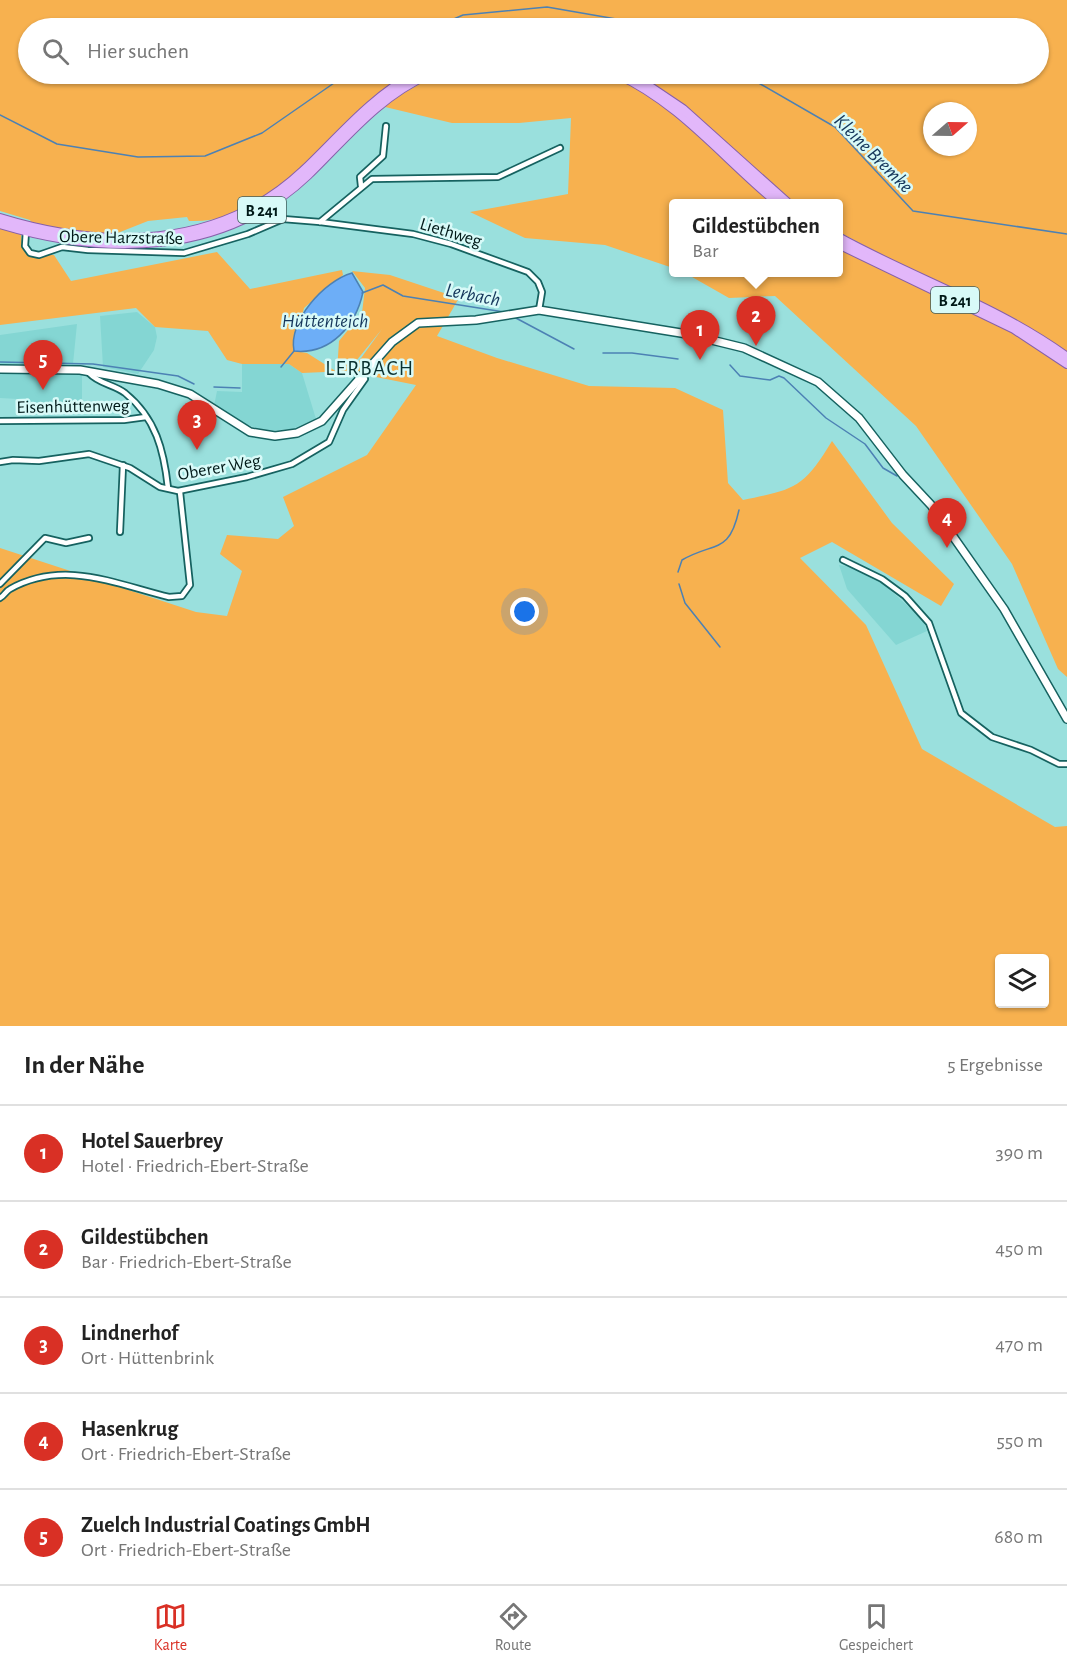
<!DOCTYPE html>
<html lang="de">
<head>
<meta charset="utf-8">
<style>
  :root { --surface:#fff; --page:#f2f2f2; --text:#222; --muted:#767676; --line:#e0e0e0; --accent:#d93025 }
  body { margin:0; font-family:"Alegreya Sans",sans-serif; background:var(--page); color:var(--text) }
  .controls { position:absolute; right:18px; bottom:18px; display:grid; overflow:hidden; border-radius:6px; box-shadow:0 2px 4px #0004 }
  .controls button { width:54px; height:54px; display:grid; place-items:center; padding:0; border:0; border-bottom:2px solid var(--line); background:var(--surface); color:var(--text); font:30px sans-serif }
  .compass { position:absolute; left:923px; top:102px; width:54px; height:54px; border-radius:50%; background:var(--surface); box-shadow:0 2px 4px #0004; rotate:70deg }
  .you { position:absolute; left:525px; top:612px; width:21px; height:21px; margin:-15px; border:4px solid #fff; border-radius:50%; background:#1a73e8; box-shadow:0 0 0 9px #1a73e833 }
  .badge { display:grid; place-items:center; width:39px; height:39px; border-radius:50%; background:var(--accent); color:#fff; font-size:20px; font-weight:700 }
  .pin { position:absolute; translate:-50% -50px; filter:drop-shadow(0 2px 3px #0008) }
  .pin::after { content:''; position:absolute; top:32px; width:21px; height:18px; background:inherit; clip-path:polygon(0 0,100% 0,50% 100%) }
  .popup { position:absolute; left:669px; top:199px; width:174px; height:78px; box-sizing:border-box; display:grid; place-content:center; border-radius:6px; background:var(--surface); filter:drop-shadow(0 2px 4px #0005); font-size:20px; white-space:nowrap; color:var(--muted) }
  .popup b { font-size:22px; color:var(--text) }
  .popup::after { content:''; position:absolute; left:50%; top:100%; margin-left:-12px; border:12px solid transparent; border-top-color:var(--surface) }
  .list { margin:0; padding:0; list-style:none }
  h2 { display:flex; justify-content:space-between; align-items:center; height:78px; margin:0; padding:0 24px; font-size:26px }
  h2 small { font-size:20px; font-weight:400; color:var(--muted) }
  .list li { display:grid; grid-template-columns:39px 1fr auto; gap:18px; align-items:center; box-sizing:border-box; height:96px; padding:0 24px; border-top:2px solid var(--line) }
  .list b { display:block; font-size:22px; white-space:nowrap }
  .list p { margin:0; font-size:20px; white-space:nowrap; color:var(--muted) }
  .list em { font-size:20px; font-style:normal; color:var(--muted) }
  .icon { flex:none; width:33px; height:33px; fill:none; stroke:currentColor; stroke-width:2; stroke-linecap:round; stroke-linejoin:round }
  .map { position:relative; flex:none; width:1067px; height:1026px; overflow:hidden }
  .search { position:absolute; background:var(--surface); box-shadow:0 2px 4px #0004; left:18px; right:18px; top:18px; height:66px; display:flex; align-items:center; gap:15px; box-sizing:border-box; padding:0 21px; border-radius:33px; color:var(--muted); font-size:22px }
  .sheet { height:558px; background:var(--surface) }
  nav { display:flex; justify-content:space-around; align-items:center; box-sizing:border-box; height:84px; border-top:2px solid var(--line); background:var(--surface); font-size:16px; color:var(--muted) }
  nav a { display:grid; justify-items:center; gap:3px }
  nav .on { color:var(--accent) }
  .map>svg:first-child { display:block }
  .built { fill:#84d6d3 }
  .green { fill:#f7b14f; fill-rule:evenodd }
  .water { fill:#6daef7; stroke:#4c81b4; stroke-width:1.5 }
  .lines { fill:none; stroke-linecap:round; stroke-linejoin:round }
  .stream { stroke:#4c81b4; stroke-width:1.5 }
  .street-casing { stroke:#166260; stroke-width:8 }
  .secondary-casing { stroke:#166260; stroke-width:10 }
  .primary-casing { stroke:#8760a9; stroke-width:10 }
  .street { stroke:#fff; stroke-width:4.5 }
  .secondary { stroke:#fff; stroke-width:7 }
  .primary { stroke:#e2b7fa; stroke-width:8 }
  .labels { text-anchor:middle; stroke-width:5; stroke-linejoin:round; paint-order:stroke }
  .shield { fill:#d8faf8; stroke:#415c5b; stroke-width:1.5 }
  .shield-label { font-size:16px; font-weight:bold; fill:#001918 }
  .street-label { font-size:18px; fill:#001918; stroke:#d8faf8 }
  .water-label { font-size:20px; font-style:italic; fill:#15365b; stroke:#d8faf8 }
  .quarter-label { font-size:21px; letter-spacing:1.5px; fill:#0a3130; stroke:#d8faf8 }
</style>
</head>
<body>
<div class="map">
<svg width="1067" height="1026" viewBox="0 0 1067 1026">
  <rect width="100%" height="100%" fill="#9ae0dd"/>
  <!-- built -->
  <g class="built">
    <path d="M137,312L155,327L157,337L154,350L138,374L103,367L100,316Z"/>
    <path d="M77,324L73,364H0V335Z"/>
    <path d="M242,364H289L302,373L316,419L292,429L265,431L242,423L214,406L217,391L242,392Z"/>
    <path d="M0,372L82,373V410L49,416L21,410L18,399L0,398Z"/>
    <path d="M839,565L857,568L878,579L922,619L927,631L896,645L847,589Z"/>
  </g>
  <!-- green -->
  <g class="green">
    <path d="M0,0H1067V354L839,232L838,204L793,203L685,107L637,74H1038V28H28V74H408C333,113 285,225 189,221L187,217L148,221L110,236L32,224L30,220L0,211ZM932,111H968V147H932Z"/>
    <path d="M437,74L539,76L610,74L639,88L677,115L774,203L674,204L673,268L605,245L525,238L470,212L568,194L571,118L519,123H452L381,106Z"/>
    <path d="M0,227L21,234L22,246L29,254L54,255L71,281L217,252L250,289L342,270L343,275L304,308L294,351L307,353L337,372L339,341L362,313L365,288L352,271L390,275L459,298L437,336L497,358L589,386L675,388L723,410L728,483L743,500C795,489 803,489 832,441L892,523L954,584L941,606L832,542L800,558L866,625L922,749L1055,827L1067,826V1026H0V548L196,612L227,616L242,571L220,554L227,535L278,539L294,526L283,497L367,455L416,385L351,372L382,329L348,371L302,373L289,364H242L227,360L208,331L155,327L136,308L0,325ZM1000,958H1044V1004H1000Z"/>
    <path d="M839,247L1013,332L1067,368V677L1058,669L1012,564L916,426L775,296L729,298L685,273L838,272Z"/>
  </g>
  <!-- water -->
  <path class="water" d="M352,273L363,292C356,325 331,355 294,351C288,321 324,281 352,273Z"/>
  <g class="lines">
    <!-- stream -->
    <g class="stream">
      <path d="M433,28L463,15L547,7L622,20L641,28"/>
      <path d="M743,74L835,127L913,211L1067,234"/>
      <path d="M0,115L57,144L138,157L205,156L262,133L347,74"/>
      <path d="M362,293L383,285L403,296L504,312"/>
      <path d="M514,317L574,349"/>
      <path d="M603,353H632L678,359"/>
      <path d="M0,362L93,364L178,376L194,384"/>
      <path d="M730,365L740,376L770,380L779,376L784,378L826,418L865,444L883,468L897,476"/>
      <path d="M281,367L294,351"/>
      <path d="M214,387L240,388"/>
      <path d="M678,572L682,560C715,541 729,555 739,510"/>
      <path d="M679,584L685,603L720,647"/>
    </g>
    <defs>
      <g id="street">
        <path d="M361,186L360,177L383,156L386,126"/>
        <path d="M320,222L372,179L498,177L560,148"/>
        <path d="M26,231L25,246L30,253L39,255L62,247L88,250L184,253L248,234L283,219L320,222L413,234L451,244L528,272L538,282L542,292L539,310"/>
        <path d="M89,373C99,384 113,384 125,393C156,418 164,451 168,488"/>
        <path d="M0,421L124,420L146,417"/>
        <path d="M0,462L13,460L39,461L89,454L130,468L160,487L178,491L247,477L292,464L329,442L343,410L365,379L363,374"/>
        <path d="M120,532L123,465"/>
        <path d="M843,560L882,579L905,596L929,623L961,713L992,737L1031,750L1059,764H1067"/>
        <path d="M0,584L45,538L66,543L89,538"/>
        <path d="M0,598C4,596 6,591 10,589C64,559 115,584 169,597L182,596L190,585L180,492"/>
      </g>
      <path id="secondary" d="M0,369L80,370L158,384L190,394L250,432L275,436L297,433L322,421L392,342L418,323L476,320L539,310L687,334L744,348L818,382L859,418L903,475L931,505L1004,609L1067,719"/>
      <g id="primary">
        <path d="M617,74C681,103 725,160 779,204"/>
        <path d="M631,74L683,109L789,204"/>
        <path d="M0,218C104,250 219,250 303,171C340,136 370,98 415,74"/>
        <path d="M0,224C106,256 223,256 308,175C347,137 378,97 429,74"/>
        <path d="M838,237C914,279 997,306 1067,357"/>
        <path d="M838,244L1014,329L1067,364"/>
      </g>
    </defs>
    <!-- street casing -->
    <use href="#street" class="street-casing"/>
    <!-- secondary casing -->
    <use href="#secondary" class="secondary-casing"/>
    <!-- primary casing -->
    <use href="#primary" class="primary-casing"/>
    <!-- street -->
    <use href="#street" class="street"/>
    <!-- secondary -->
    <use href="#secondary" class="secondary"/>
    <!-- primary -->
    <use href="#primary" class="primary"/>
  </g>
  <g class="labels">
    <!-- shield labels -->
    <g class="shield">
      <rect x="238" y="197" width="48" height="26" rx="4.5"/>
      <rect x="931" y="287" width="48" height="26" rx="4.5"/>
    </g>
    <g class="shield-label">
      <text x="262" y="216">B 241</text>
      <text x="955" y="306">B 241</text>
    </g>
    <!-- street labels -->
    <g class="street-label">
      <text transform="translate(451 232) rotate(17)" y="6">Liethweg</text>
      <text transform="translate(121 237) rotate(1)" y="6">Obere Harzstraße</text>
      <text transform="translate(73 406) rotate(-1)" y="6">Eisenhüttenweg</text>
      <text transform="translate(219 467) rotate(-10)" y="6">Oberer Weg</text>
    </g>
    <!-- water labels -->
    <g class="water-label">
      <text transform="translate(874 153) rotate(45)" y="7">Kleine Bremke</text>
      <text transform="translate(473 294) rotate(11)" y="7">Lerbach</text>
      <text x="325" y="327">Hüttenteich</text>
    </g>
    <!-- quarter labels -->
    <g class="quarter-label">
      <text x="370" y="375">LERBACH</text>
    </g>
  </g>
</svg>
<div class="controls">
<button><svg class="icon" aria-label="layers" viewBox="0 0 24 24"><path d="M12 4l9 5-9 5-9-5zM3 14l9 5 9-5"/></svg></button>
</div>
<svg class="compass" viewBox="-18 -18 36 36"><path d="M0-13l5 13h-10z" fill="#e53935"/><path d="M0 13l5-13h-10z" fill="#767676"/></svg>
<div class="you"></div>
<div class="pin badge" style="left:700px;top:360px">1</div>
<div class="pin badge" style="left:756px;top:346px">2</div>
<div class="popup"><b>Gildestübchen</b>Bar</div>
<div class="pin badge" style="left:197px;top:450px">3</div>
<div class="pin badge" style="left:947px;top:548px">4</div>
<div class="pin badge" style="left:43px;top:390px">5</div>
<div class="search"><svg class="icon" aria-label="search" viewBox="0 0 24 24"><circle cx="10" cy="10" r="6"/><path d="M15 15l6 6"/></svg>Hier suchen</div>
</div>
<section class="sheet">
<h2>In der Nähe<small>5 Ergebnisse</small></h2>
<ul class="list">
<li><span class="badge">1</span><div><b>Hotel Sauerbrey</b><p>Hotel · Friedrich-Ebert-Straße</p></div><em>390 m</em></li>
<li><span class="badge">2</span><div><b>Gildestübchen</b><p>Bar · Friedrich-Ebert-Straße</p></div><em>450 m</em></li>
<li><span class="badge">3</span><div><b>Lindnerhof</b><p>Ort · Hüttenbrink</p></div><em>470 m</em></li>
<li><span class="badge">4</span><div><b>Hasenkrug</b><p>Ort · Friedrich-Ebert-Straße</p></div><em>550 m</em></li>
<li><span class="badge">5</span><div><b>Zuelch Industrial Coatings GmbH</b><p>Ort · Friedrich-Ebert-Straße</p></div><em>680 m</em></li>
</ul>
</section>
<nav>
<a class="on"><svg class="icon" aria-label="map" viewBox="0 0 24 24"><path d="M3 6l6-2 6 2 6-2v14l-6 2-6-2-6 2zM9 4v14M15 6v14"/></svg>Karte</a>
<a><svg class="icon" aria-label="directions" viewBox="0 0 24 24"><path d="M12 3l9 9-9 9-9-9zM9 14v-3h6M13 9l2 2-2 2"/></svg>Route</a>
<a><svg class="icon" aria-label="saved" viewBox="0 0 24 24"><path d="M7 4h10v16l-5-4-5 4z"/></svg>Gespeichert</a>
</nav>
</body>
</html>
